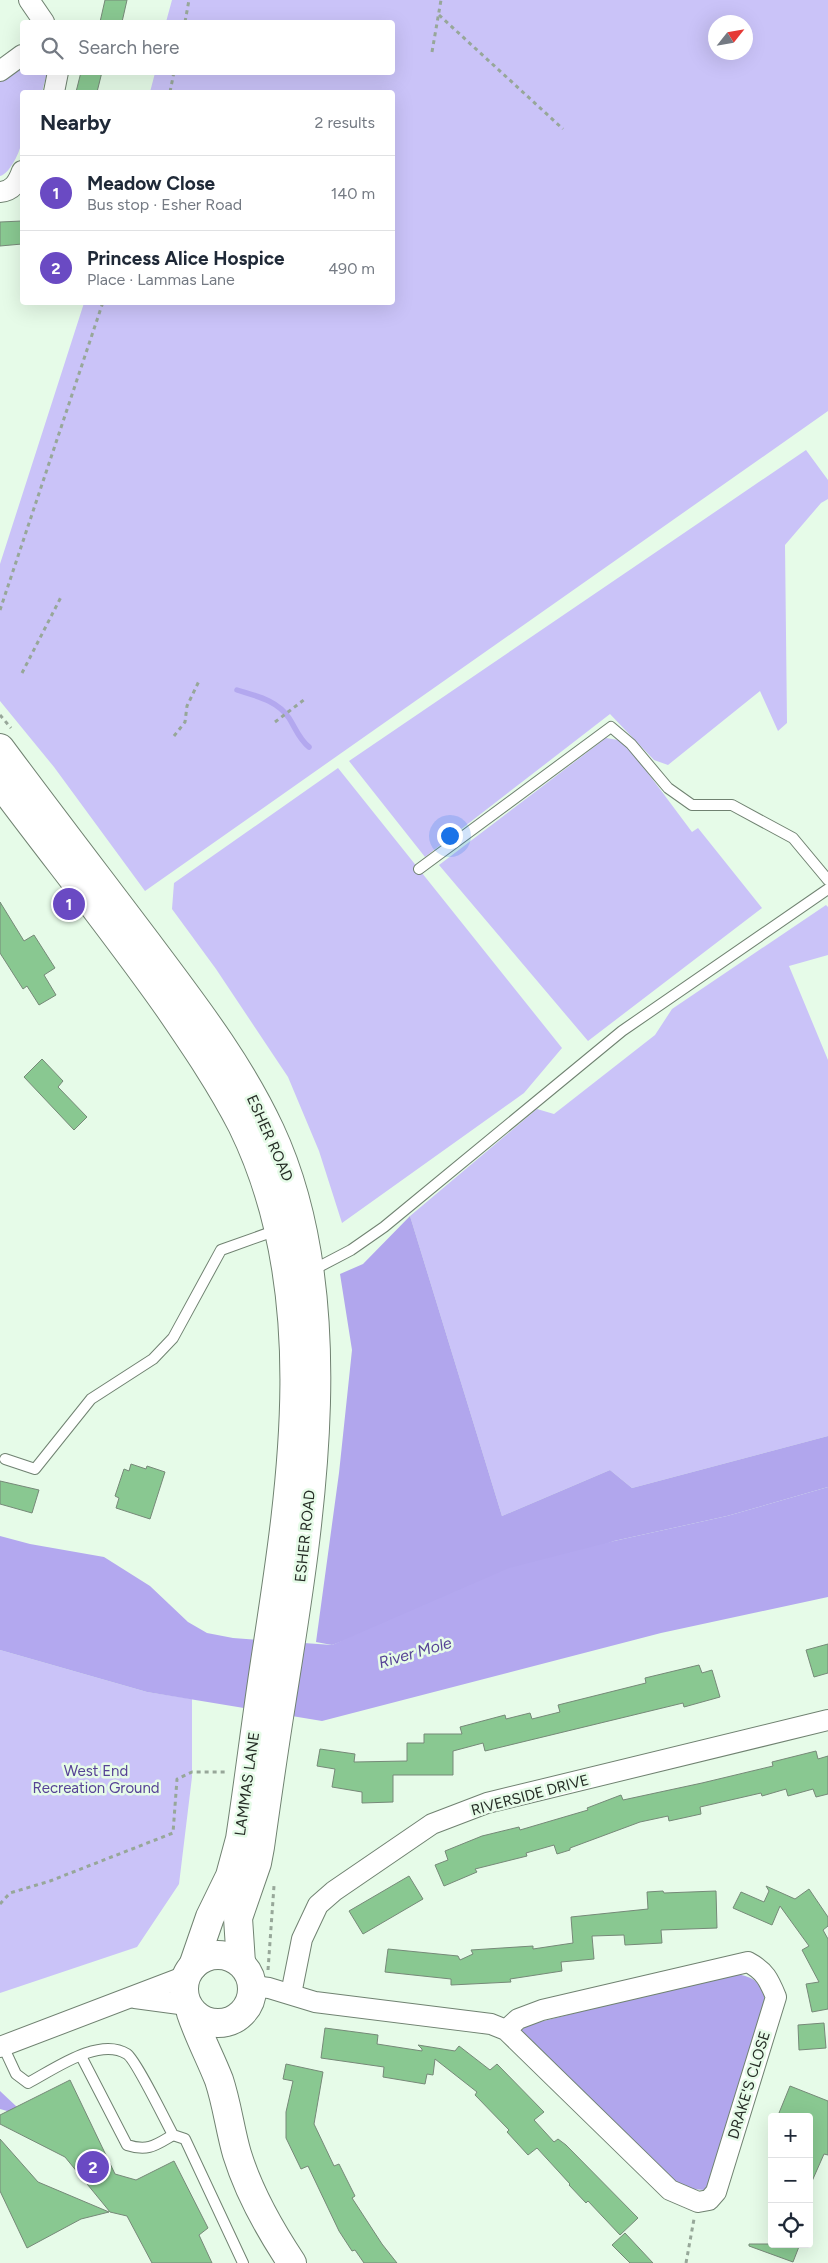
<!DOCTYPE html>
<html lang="en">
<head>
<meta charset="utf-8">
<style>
  :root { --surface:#fff; --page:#f2f2f3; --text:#1f2937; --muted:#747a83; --line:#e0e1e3; --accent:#6a4ac3 }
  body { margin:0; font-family:Figtree,sans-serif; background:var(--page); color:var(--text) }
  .controls { position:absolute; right:15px; bottom:15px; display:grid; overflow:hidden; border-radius:5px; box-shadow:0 5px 20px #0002 }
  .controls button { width:45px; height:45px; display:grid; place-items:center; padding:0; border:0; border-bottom:1px solid var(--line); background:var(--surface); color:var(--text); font:25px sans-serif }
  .compass { position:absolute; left:708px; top:15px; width:45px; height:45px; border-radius:50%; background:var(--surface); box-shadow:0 5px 20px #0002; rotate:59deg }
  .you { position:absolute; left:449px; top:835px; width:18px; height:18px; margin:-12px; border:4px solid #fff; border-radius:50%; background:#1a73e8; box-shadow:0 0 0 8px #1a73e833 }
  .badge { display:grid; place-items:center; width:32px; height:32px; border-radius:50%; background:var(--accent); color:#fff; font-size:16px; font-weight:700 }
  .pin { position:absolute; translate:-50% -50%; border:2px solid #fff; box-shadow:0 1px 5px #0006 }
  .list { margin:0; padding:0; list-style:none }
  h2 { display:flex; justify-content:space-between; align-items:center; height:65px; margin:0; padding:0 20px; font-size:21px }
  h2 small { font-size:16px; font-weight:400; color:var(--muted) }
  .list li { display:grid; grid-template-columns:32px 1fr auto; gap:15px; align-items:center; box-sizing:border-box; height:75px; padding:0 20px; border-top:1px solid var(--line) }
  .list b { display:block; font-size:19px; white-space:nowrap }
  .list p { margin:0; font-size:16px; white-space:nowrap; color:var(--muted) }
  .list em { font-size:16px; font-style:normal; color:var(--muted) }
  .icon { flex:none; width:28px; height:28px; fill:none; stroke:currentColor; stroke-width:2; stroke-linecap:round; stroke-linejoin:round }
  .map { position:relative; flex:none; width:828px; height:2263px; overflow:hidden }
  .search { position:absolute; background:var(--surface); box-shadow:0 5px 20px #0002; left:20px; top:20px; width:375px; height:55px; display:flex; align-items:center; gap:12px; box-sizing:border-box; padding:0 18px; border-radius:5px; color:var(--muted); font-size:19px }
  .panel { position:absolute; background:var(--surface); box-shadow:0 5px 20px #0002; left:20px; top:90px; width:375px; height:215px; border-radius:5px }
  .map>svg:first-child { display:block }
  .green { fill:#cac3f8; fill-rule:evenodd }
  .forest { fill:#b1a6ed }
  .water { fill:#b3a8ef }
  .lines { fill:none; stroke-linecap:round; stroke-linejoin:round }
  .stream { stroke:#b3a8ef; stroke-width:5.5 }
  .building { fill:#89c891; stroke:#768978 }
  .service-casing { stroke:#708271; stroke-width:12 }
  .minor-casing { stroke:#708271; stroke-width:22 }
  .primary-casing { stroke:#708271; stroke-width:30 }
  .path { stroke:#97a799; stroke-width:3; stroke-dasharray:4 4; stroke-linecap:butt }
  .service { stroke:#fff; stroke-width:10 }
  .minor { stroke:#fff; stroke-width:20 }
  .primary { stroke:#fff; stroke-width:28 }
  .labels { text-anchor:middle; stroke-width:5; stroke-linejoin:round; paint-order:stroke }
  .street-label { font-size:15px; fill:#252c25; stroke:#e6fbe8 }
  .park-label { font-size:15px; fill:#564295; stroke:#e6fbe8 }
  .water-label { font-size:16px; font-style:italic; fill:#564295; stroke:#e6fbe8 }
</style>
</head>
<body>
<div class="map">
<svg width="828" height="2263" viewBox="0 0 828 2263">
  <rect width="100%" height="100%" fill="#e6fbe8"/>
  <!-- green -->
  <g class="green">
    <path d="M172,0H828V411L145,891L54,767L0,701V564L84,303L392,302V92H150L155,73L392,72V22H166ZM716,22H746V52H716Z"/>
    <path d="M22,61V72L47,73L42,92H22C22,108 24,125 22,140C21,150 10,174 0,176V77Z"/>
    <path d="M806,450L828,480V499L821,503L785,545L787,723L778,731L760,691L668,765L654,760L610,714L425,857L349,761Z"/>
    <path d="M606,738L624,741L692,832L698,828L762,908L588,1041L439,865Z"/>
    <path d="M338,768L562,1048L524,1093L342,1223L319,1151L288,1077L216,969L172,909L174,883Z"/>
    <path d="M826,905L828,907V955L789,966L828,1060V1436L632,1488L610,1470L502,1516L410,1216L537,1109L554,1114L655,1035L672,1009Z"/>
    <path d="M0,1650L147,1692L192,1699V1777L179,1884L137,1947L0,1993Z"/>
  </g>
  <!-- forest -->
  <g class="forest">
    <path d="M410,1216L502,1516L610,1470L632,1488L828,1436V1487L727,1516L614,1541L332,1645L316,1642L339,1473L352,1350L340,1274L363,1264Z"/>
    <path d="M732,1973C756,1978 758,1979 766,2002L710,2180L705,2190L690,2189L673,2181L519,2032L528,2025Z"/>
  </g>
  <!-- water -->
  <g class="water">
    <path d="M828,1487V1597L661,1633L322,1721L147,1692L0,1650V1536L30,1544L104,1557L150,1586L188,1622L207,1633L233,1638L332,1645L509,1568L614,1541L727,1516Z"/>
    <path d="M0,2091L17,2107L11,2112L0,2109Z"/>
  </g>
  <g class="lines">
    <!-- stream -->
    <path class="stream" d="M237,690C256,696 277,700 289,718C296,729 299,739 309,747"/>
  </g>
  <!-- building -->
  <g class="building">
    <path d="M105,0H127L122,22H100Z"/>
    <path d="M81,72H102L97,92H76Z"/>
    <path d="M22,221V244L0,246V222Z"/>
    <path d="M0,902L24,941L34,935L55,968L44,975L56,995L39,1005L27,986L23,989L0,953Z"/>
    <path d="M42,1059L63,1081L58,1087L87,1117L74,1130L24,1077Z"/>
    <path d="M131,1464L146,1469L147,1466L165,1472L150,1519L116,1508L119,1498L115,1496L124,1469L129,1471Z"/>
    <path d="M0,1481L39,1490L32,1513L0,1504Z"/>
    <path d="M828,1644V1673L814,1677L806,1650Z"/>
    <path d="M699,1665L702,1673L712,1670L720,1697L684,1707L683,1703L485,1751L483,1743L453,1751V1775H393V1802L362,1803V1792L332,1787L335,1769L317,1766L320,1749L355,1754L354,1762L407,1761V1743H424V1734H462L460,1727L505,1715L506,1719L530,1713L532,1719L560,1712L558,1705L646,1683L645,1678Z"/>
    <path d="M816,1751L818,1759L828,1756V1794L816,1797L813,1789L788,1796L786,1789L762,1796L761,1793L700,1807L701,1814L669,1821L668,1816L640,1822L570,1848V1850L557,1854L554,1845L526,1853L527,1856L475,1869L477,1872L444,1886L435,1865L448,1860L445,1851L482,1836L519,1827L520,1830L588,1810L587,1808L621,1795L623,1800L702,1783L773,1766L772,1762Z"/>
    <path d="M409,1876L423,1899L363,1934L349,1911Z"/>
    <path d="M766,1886L795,1899L809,1889L828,1917V1926L823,1930L828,1939V2009L812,2012L806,1984L819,1982L802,1950L809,1946L780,1906L772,1925L733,1908L741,1892L764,1902L769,1891Z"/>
    <path d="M663,1891L664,1893L716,1891L717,1928L661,1930L662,1943L625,1945L624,1935L592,1936L594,1959L561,1962L562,1971L510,1979L511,1982L451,1985V1979L385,1972L388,1949L458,1956L460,1960L473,1954L471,1950L533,1946V1949L573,1943L571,1917L648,1909L647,1892Z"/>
    <path d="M824,2023L826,2048L799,2050L798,2025Z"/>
    <path d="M325,2028L378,2035L377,2044L422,2051V2049L418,2045L455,2051L459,2046L490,2070L497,2064L544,2112L534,2120L554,2142L558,2139L566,2145L638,2218L620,2235L588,2201L586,2203L569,2185L570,2184L537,2148L528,2155L507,2132L509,2130L475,2095L477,2092L435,2059L433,2075L427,2074L425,2084L383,2077L384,2067L321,2058Z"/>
    <path d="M286,2064L323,2072L314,2124L334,2166L339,2164L355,2196L352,2198L382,2244L397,2263H364L355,2250L352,2251L339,2231L308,2166L301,2169L286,2138V2112L293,2081L283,2079Z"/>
    <path d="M70,2080L115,2174L136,2180L174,2161L208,2228L199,2235L212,2263H152L127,2216L110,2212L65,2157L0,2124V2115Z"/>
    <path d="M790,2086L828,2101V2155L824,2154L809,2188V2117H789L779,2113Z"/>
    <path d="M0,2139L38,2182L109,2212L81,2219L27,2248L0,2191Z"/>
    <path d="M625,2233L653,2263H630L612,2245Z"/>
    <path d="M749,2244H800L793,2262L749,2246Z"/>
  </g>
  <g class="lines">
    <defs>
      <g id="service">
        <path d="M419,869L611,727L631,744L668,788L692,805H732L793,838L828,880"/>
        <path d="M311,1271L351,1250L384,1227L622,1031L828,889"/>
        <path d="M5,1459L35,1469L91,1399L153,1359L173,1338L221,1250L277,1230"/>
        <path d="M3,2046L16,2074L28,2083C53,2070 99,2036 127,2054C136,2060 166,2122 173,2135L185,2139L243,2263"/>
        <path d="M81,2056L127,2145C148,2152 156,2145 173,2135"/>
      </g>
      <g id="minor">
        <path d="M29,0L44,22"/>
        <path d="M0,71L22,55"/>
        <path d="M54,92L58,72"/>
        <path d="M0,192C13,191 18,182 22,171"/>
        <path d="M253,1986L269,1988L315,2002L491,2024L506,2030L670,2190L698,2202L709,2200L716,2192L776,1997C769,1980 765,1971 748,1962L542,2010L518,2019L506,2030"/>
        <path d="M291,1994L302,1939L318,1905L334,1891L432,1824L487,1803L828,1720"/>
        <path d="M135,1998L187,2005"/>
        <path d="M0,2047L186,1976"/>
      </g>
      <g id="primary">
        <path d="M0,748C49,814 99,879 148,944C192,1003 239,1063 270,1130C348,1297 310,1522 282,1698C274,1748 267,1797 260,1847L257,1863L238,1918L241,1963"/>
        <path d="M0,783C56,858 115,931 169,1008C195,1046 221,1084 242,1125C324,1292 292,1486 265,1662C256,1721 249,1780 240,1839L230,1876L210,1917L193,1966"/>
        <circle cx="218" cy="1989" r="34"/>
        <path d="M191,2013C199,2037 210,2057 219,2080C227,2104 230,2130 237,2154C249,2193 270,2230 292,2263"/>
      </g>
    </defs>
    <!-- service casing -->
    <use href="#service" class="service-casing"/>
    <!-- minor casing -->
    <use href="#minor" class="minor-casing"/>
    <!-- primary casing -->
    <use href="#primary" class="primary-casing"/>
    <!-- path -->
    <g class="path">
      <path d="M439,15L563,129"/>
      <path d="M185,22L189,0"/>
      <path d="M432,52L441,0"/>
      <path d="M170,92L174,72"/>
      <path d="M0,610L103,302"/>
      <path d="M22,673L61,597"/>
      <path d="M0,715L11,728"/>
      <path d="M275,722L305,699"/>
      <path d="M174,736L185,722L187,706L199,681"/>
      <path d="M0,1904L10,1893L50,1881L173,1833L177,1779L192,1772H228"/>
      <path d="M268,1970L274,1886"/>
      <path d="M686,2263L694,2219"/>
    </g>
    <!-- service -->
    <use href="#service" class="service"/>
    <!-- minor -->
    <use href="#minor" class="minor"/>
    <!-- primary -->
    <use href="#primary" class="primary"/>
  </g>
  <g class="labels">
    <!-- street labels -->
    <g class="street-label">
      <text transform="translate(270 1138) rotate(66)" y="5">ESHER ROAD</text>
      <text transform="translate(305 1536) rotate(-84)" y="5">ESHER ROAD</text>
      <text transform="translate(247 1784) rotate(-82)" y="5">LAMMAS LANE</text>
      <text transform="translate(530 1795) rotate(-15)" y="5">RIVERSIDE DRIVE</text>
      <text transform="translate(749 2085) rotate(-73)" y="5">DRAKE'S CLOSE</text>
    </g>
    <!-- park labels -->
    <g class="park-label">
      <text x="96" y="1776">West End<tspan x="96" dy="17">Recreation Ground</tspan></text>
    </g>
    <!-- water labels -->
    <g class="water-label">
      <text transform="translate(415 1652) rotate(-16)" y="6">River Mole</text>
    </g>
  </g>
</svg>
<div class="controls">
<button>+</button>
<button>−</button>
<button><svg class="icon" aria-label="locate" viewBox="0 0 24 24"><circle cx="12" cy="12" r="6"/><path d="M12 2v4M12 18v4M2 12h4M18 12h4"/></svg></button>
</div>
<svg class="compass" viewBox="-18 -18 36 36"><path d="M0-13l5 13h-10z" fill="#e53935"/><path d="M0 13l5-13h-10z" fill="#747a83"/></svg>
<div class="you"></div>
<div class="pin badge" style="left:69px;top:904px">1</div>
<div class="pin badge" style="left:93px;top:2167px">2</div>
<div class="search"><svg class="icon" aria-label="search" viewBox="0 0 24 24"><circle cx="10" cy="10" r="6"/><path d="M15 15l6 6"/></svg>Search here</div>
<section class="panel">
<h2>Nearby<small>2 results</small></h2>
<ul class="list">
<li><span class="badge">1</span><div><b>Meadow Close</b><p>Bus stop · Esher Road</p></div><em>140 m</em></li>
<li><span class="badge">2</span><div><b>Princess Alice Hospice</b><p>Place · Lammas Lane</p></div><em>490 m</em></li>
</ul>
</section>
</div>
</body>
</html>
